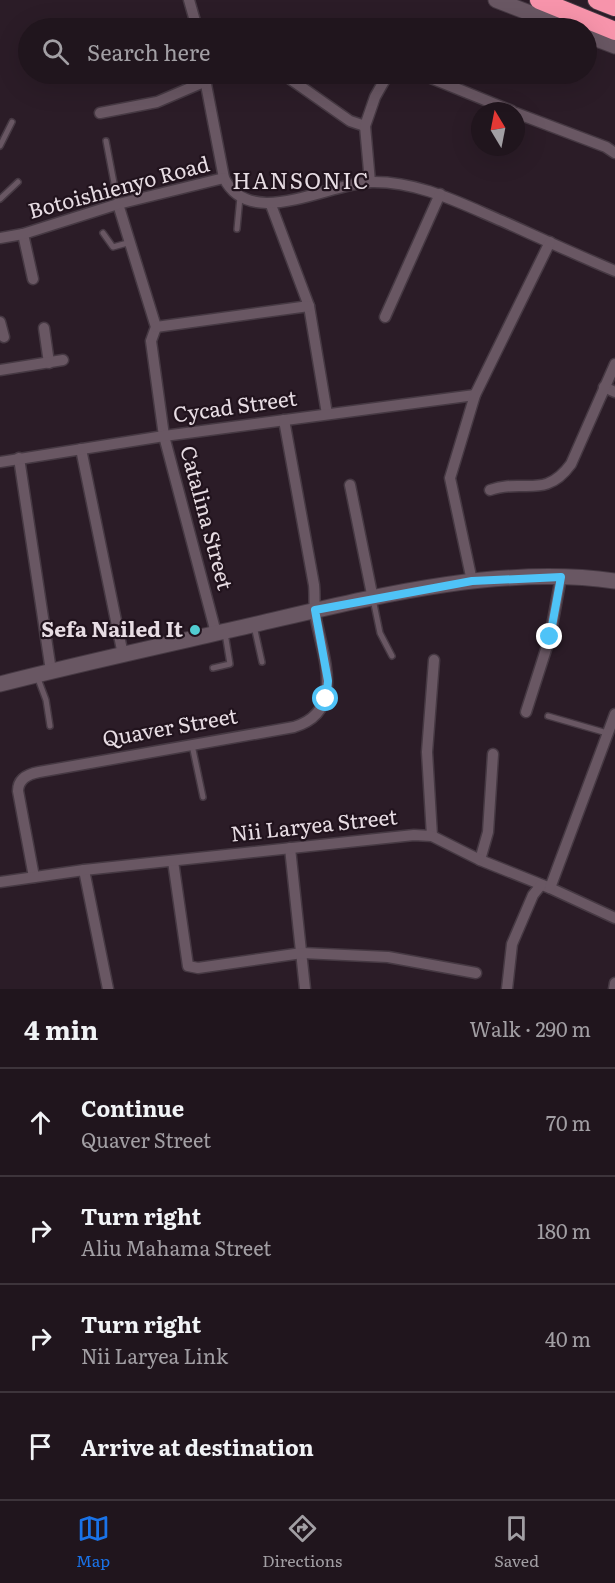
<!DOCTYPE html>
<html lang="en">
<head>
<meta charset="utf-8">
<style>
  :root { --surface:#20151d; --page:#281e26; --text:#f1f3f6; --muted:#a29fa4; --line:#3d343b; --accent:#1a73e8 }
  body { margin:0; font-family:Literata,serif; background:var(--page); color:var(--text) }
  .compass { position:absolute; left:471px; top:102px; width:54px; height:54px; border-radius:50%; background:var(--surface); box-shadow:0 6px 24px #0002; rotate:350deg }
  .stop { position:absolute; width:18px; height:18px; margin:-14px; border:4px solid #4fc3f7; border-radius:50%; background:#fff }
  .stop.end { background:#4fc3f7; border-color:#fff; box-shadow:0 2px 6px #0008 }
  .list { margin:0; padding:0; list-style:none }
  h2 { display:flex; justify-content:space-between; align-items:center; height:78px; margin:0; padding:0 24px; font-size:26px }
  h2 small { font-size:20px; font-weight:400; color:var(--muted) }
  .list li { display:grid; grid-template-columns:39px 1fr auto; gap:18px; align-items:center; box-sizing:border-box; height:108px; padding:0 24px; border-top:2px solid var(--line) }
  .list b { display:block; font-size:22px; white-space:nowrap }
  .list p { margin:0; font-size:20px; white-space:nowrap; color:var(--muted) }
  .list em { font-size:20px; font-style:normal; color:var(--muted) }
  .icon { flex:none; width:33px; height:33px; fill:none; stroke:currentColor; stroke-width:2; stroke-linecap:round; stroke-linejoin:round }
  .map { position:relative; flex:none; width:615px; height:989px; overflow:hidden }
  .search { position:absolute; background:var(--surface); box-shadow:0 6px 24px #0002; left:18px; right:18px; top:18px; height:66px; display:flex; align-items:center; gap:15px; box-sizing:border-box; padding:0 21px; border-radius:33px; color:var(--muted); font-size:22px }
  .sheet { height:510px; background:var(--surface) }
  nav { display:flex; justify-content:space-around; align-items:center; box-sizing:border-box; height:84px; border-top:2px solid var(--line); background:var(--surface); font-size:16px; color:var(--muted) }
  nav a { display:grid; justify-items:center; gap:3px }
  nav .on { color:var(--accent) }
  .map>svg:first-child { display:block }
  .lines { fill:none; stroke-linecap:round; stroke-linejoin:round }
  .lane-casing { stroke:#463943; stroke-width:8 }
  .street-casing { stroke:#463943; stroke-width:13 }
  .secondary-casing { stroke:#463943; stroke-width:17 }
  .highway-casing { stroke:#463943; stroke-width:20 }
  .lane { stroke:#695763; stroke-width:5 }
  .street { stroke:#695763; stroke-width:10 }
  .secondary { stroke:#695763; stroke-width:15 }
  .highway { stroke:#f794ab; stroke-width:18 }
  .route { stroke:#4fc3f7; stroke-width:8 }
  .poi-dot { fill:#51ccd1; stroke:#21131d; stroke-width:2 }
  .labels { text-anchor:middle; stroke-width:4.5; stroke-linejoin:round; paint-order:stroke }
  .street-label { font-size:21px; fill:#e7dce3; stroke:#21131d }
  .poi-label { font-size:21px; font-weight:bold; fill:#e7dce3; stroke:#21131d; text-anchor:end }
  .neighbourhood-label { font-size:22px; letter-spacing:1.5px; fill:#e7dce3; stroke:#21131d }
</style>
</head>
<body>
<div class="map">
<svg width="615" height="989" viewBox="0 0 615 989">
  <rect width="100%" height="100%" fill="#2b1c27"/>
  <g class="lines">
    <defs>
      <g id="lane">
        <path d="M106,141L118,204"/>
        <path d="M0,146L12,122"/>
        <path d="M0,199L18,182"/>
        <path d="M237,229L240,197"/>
        <path d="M103,233L113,247L131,242"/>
        <path d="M373,599L380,633L392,656"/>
        <path d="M254,626L262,662"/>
        <path d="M213,668L230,664L225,633"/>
        <path d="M37,676L46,700L50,726"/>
        <path d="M548,716L607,733"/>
        <path d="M192,745L203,797"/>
      </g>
      <g id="street">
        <path d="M189,0L197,28"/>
        <path d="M204,74L224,178"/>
        <path d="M283,74L350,121L365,126"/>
        <path d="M421,74L512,111"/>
        <path d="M100,113L157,102L204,82"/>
        <path d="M516,113L606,147L615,153"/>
        <path d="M370,182L365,126L375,97L388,74"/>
        <path d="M118,204L156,327L151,341L164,436L216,633"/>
        <path d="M271,205L309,306L327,414"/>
        <path d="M23,234L33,279"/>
        <path d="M0,238L23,234L118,204L224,178C250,231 328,183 371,182C418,181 460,203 502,221C540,238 577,255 615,271"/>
        <path d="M385,317L440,194"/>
        <path d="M0,322L4,337"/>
        <path d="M156,327L309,306"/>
        <path d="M44,328L49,363"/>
        <path d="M0,370L63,360"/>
        <path d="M604,387L615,392"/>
        <path d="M81,449L123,655"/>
        <path d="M19,458L51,671"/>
        <path d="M0,462L164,436L475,395"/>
        <path d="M350,485L373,599"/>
        <path d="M490,490C523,478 545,500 571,464L615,364"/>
        <path d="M472,581L450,478L475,395L550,242"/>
        <path d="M526,712L550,637L561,577"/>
        <path d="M432,836L427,752L434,660"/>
        <path d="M290,848L305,989"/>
        <path d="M480,860L488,832L493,754"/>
        <path d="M173,861L188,966L198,968L302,953L388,957L476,973"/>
        <path d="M84,870L108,989"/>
        <path d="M34,877L18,791C18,779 28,774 39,772L294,727C348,711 321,653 315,613C314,604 315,595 314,585L284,420"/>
        <path d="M0,882L84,870L414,835L432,836L480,860L550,888L615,918"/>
        <path d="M550,888L615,714"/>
        <path d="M507,989L512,944L533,895L541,885"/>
        <path d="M614,989L615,983"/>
      </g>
      <g id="secondary">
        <path d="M496,0L569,28"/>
        <path d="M586,35L615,46"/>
        <path d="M0,684C82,663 165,645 248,626C365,599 494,564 615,581"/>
      </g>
      <g id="highway">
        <path d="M539,0L615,31"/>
        <path d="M597,0L615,7"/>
      </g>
    </defs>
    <!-- lane casing -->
    <use href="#lane" class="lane-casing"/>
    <!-- street casing -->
    <use href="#street" class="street-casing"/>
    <!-- secondary casing -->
    <use href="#secondary" class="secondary-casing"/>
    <!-- highway casing -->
    <use href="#highway" class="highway-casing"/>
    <!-- lane -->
    <use href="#lane" class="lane"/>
    <!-- street -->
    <use href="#street" class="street"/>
    <!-- secondary -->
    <use href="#secondary" class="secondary"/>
    <!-- highway -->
    <use href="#highway" class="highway"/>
  </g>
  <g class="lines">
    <!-- route -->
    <path class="route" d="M326,699L328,681L315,610L472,581L561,577L550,637"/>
  </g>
  <!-- markers -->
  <circle class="poi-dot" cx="195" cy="630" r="6"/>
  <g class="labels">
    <!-- street labels -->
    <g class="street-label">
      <text transform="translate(119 188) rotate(-15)" y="7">Botoishienyo Road</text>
      <text transform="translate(235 407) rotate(-8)" y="7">Cycad Street</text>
      <text transform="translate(206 518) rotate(75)" y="7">Catalina Street</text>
      <text transform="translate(170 728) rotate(-10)" y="7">Quaver Street</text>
      <text transform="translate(314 826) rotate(-6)" y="7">Nii Laryea Street</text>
    </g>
    <!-- poi labels -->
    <g class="poi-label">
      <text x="183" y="637">Sefa Nailed It</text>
    </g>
    <!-- neighbourhood labels -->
    <g class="neighbourhood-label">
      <text x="301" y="189">HANSONIC</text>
    </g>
  </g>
</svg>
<svg class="compass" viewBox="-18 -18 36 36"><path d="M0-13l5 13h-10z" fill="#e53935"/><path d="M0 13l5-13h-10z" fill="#a29fa4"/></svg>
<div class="stop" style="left:326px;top:699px"></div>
<div class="stop end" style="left:550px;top:637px"></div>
<div class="search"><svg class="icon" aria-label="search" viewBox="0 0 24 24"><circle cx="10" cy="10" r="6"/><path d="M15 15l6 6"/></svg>Search here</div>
</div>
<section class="sheet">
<h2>4 min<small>Walk · 290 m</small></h2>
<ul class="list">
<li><svg class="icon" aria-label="ahead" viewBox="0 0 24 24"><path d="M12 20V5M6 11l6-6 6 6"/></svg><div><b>Continue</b><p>Quaver Street</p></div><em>70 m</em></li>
<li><svg class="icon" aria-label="right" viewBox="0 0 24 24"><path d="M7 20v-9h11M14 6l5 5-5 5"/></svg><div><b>Turn right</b><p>Aliu Mahama Street</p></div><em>180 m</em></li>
<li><svg class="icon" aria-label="right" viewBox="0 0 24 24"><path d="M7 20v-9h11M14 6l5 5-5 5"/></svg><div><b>Turn right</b><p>Nii Laryea Link</p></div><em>40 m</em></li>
<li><svg class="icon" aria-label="arrive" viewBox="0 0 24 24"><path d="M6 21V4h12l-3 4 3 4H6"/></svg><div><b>Arrive at destination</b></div></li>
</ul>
</section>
<nav>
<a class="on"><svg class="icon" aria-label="map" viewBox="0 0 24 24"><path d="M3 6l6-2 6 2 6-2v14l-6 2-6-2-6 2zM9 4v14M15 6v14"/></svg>Map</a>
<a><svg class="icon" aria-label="directions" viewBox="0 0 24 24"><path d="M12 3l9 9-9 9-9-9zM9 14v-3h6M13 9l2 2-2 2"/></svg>Directions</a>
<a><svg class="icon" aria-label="saved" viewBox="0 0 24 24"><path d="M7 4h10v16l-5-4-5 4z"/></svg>Saved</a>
</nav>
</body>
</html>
